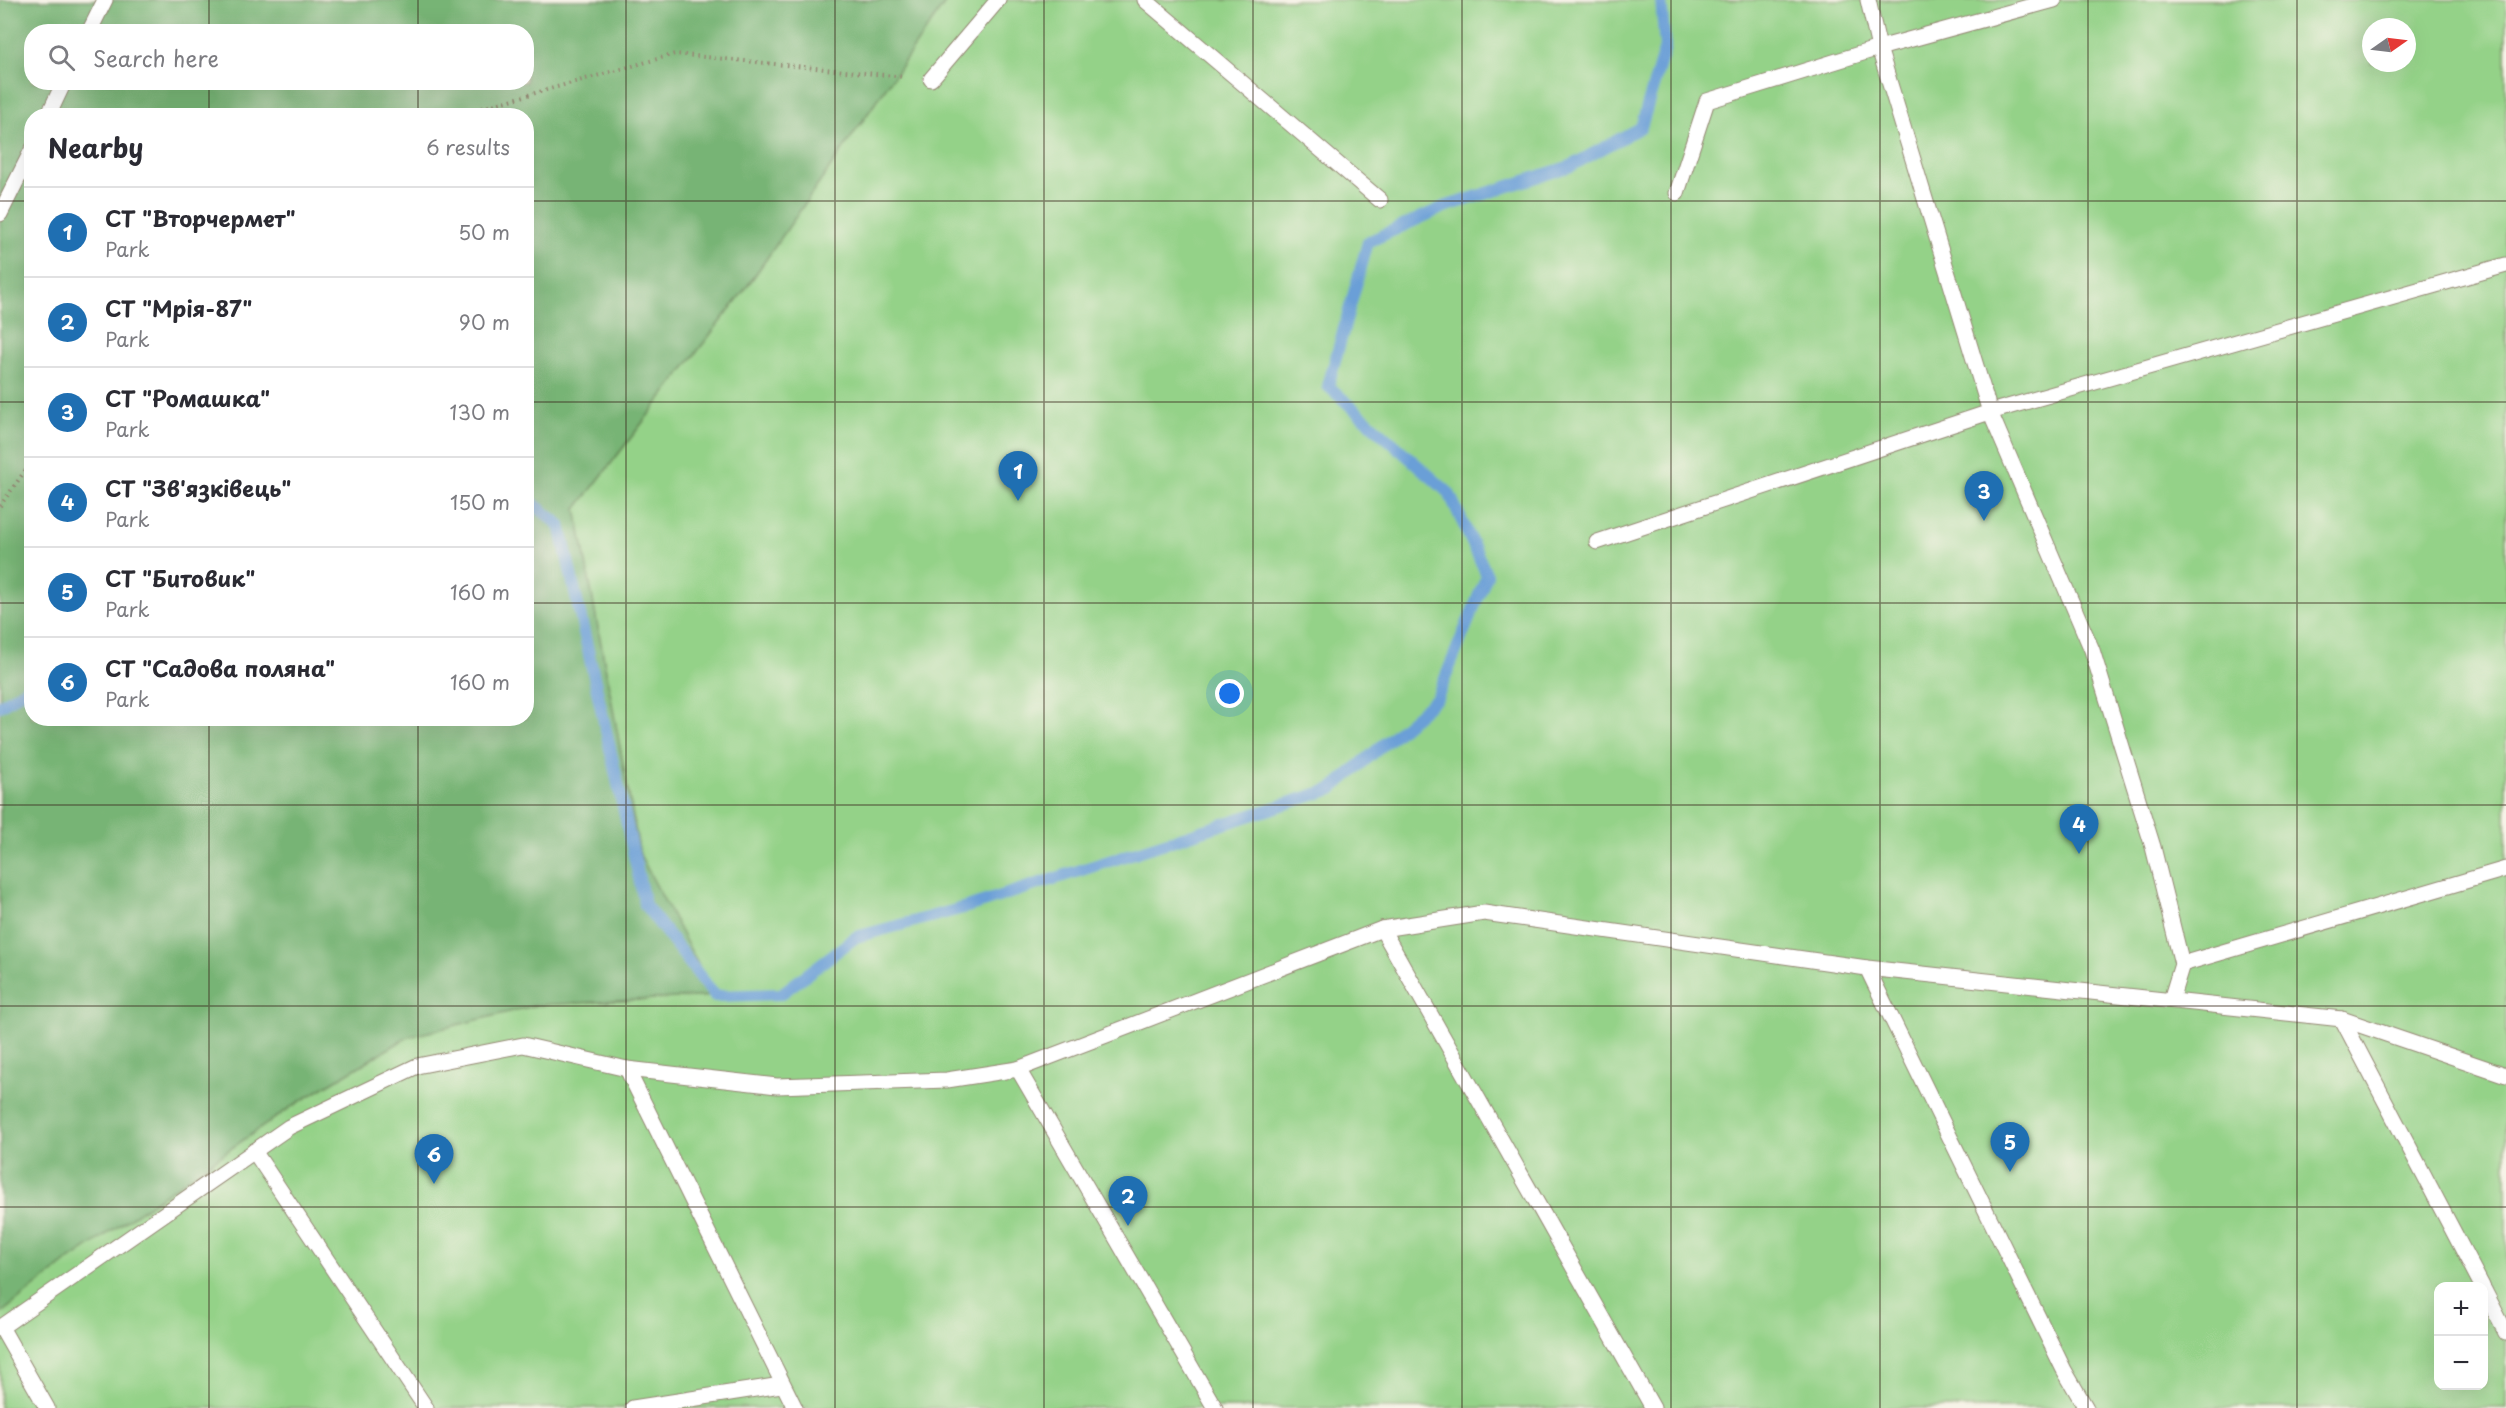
<!DOCTYPE html>
<html lang="en">
<head>
<meta charset="utf-8">
<style>
  :root { --surface:#fff; --page:#f2f2f3; --text:#2b2b33; --muted:#7c7c81; --line:#e1e1e2; --accent:#1f6fb2 }
  body { margin:0; font-family:"Playpen Sans",sans-serif; background:var(--page); color:var(--text) }
  .controls { position:absolute; right:18px; bottom:18px; display:grid; overflow:hidden; border-radius:12px; box-shadow:0 6px 24px #0002 }
  .controls button { width:54px; height:54px; display:grid; place-items:center; padding:0; border:0; border-bottom:2px solid var(--line); background:var(--surface); color:var(--text); font:30px sans-serif }
  .compass { position:absolute; left:2362px; top:18px; width:54px; height:54px; border-radius:50%; background:var(--surface); box-shadow:0 6px 24px #0002; rotate:76deg }
  .you { position:absolute; left:1230px; top:694px; width:21px; height:21px; margin:-15px; border:4px solid #fff; border-radius:50%; background:#1a73e8; box-shadow:0 0 0 9px #1a73e833 }
  .badge { display:grid; place-items:center; width:39px; height:39px; border-radius:50%; background:var(--accent); color:#fff; font-size:20px; font-weight:700 }
  .pin { position:absolute; translate:-50% -50px; filter:drop-shadow(0 2px 3px #0008) }
  .pin::after { content:''; position:absolute; top:32px; width:21px; height:18px; background:inherit; clip-path:polygon(0 0,100% 0,50% 100%) }
  .list { margin:0; padding:0; list-style:none }
  h2 { display:flex; justify-content:space-between; align-items:center; height:78px; margin:0; padding:0 24px; font-size:26px }
  h2 small { font-size:20px; font-weight:400; color:var(--muted) }
  .list li { display:grid; grid-template-columns:39px 1fr auto; gap:18px; align-items:center; box-sizing:border-box; height:90px; padding:0 24px; border-top:2px solid var(--line) }
  .list b { display:block; font-size:22px; white-space:nowrap }
  .list p { margin:0; font-size:20px; white-space:nowrap; color:var(--muted) }
  .list em { font-size:20px; font-style:normal; color:var(--muted) }
  .icon { flex:none; width:33px; height:33px; fill:none; stroke:currentColor; stroke-width:2; stroke-linecap:round; stroke-linejoin:round }
  .map { position:relative; flex:none; width:2506px; height:1408px; overflow:hidden }
  .search { position:absolute; background:var(--surface); box-shadow:0 6px 24px #0002; left:24px; top:24px; width:510px; height:66px; display:flex; align-items:center; gap:15px; box-sizing:border-box; padding:0 21px; border-radius:24px; color:var(--muted); font-size:22px }
  .panel { position:absolute; background:var(--surface); box-shadow:0 6px 24px #0002; left:24px; top:108px; width:510px; height:618px; border-radius:24px }
  .map>svg:first-child { display:block }
  .green { fill:#94d288; stroke:#687e53; stroke-width:1.5; fill-rule:evenodd }
  .forest { fill:#77b474; stroke:#596f49; stroke-width:1.5; fill-rule:evenodd }
  .lines { fill:none; stroke-linecap:round; stroke-linejoin:round }
  .stream { stroke:#6b9fd7; stroke-width:12 }
  .lane-casing { stroke:#958874; stroke-width:17 }
  .path { stroke:#958874; stroke-width:4; stroke-dasharray:1.5 4.5; stroke-linecap:butt }
  .lane { stroke:#fff; stroke-width:15 }
  .grid { fill:none; stroke:#3b2a1e; stroke-width:1.5; stroke-opacity:0.55 }
</style>
</head>
<body>
<div class="map">
<svg width="2506" height="1408" viewBox="0 0 2506 1408">
  <rect width="100%" height="100%" fill="#f7f3e8"/>
  <filter id="ink" filterUnits="userSpaceOnUse"><feTurbulence type="fractalNoise" baseFrequency=".0167" numOctaves="2"/><feDisplacementMap in="SourceGraphic" scale="12" xChannelSelector="R" yChannelSelector="G"/><feConvolveMatrix kernelMatrix="1 2 1 2 8 2 1 2 1" color-interpolation-filters="sRGB"/></filter>
  <filter id="wash" filterUnits="userSpaceOnUse"><feTurbulence type="fractalNoise" baseFrequency=".008" numOctaves="4" result="noise"/><feDisplacementMap in="SourceGraphic" scale="24" xChannelSelector="R" yChannelSelector="G"/><feGaussianBlur stdDeviation="1.35" result="paint"/><feColorMatrix in="noise" values="0 0 0 0 0 0 0 0 0 0 0 0 0 0 0 0 0 1.4 0 .05"/><feComposite in="paint" operator="in"/></filter>
  <g filter="url(#wash)">
    <rect width="100%" height="100%" fill="#efe5c9"/>
    <!-- green -->
    <path class="green" d="M947,0H2506V1408H0V1314L65,1263L294,1105L408,1037L537,1005L714,996L640,855L576,509L746,288ZM2371,27H2407V63H2371ZM2438,1286H2484V1386H2438Z"/>
    <!-- forest -->
    <path class="forest" d="M0,0H947L746,288L576,509L640,855L715,996L537,1005L408,1037L294,1105L65,1263L0,1314ZM32,32H526V82H32ZM32,116H526V718H32Z"/>
    <g class="lines">
      <!-- stream -->
      <g class="stream">
        <path d="M526,498L560,525L645,905L715,996L781,994L856,937L967,907L1332,789L1437,698L1487,575L1449,493L1328,386L1368,242L1444,207L1571,166L1641,127L1665,47L1661,0"/>
        <path d="M0,706L32,685"/>
      </g>
    </g>
  </g>
  <g filter="url(#ink)">
    <g class="lines">
      <defs>
        <g id="lane">
          <path d="M1145,0L1380,200"/>
          <path d="M89,32L105,0"/>
          <path d="M931,79L998,0"/>
          <path d="M48,116L64,82"/>
          <path d="M1677,193L1707,101L1879,48L1868,0"/>
          <path d="M0,214L32,150"/>
          <path d="M1597,542L1990,412L1879,48L2054,0"/>
          <path d="M1382,929L1653,1408"/>
          <path d="M2182,964L2506,869"/>
          <path d="M1867,968L2064,1370L2086,1408"/>
          <path d="M2171,1000L2182,964L2153,847L2092,650L1990,412L2506,265"/>
          <path d="M2342,1019L2482,1286"/>
          <path d="M627,1069L795,1408"/>
          <path d="M1018,1069L1215,1408"/>
          <path d="M254,1151L426,1408"/>
          <path d="M2484,1290L2506,1333"/>
          <path d="M1,1327L47,1408"/>
          <path d="M0,1328L289,1127L417,1066L523,1045L627,1069L777,1086L947,1080L1018,1069L1382,929L1484,913L1867,968L2342,1019L2506,1075"/>
          <path d="M633,1408L781,1385"/>
        </g>
      </defs>
      <!-- lane casing -->
      <use href="#lane" class="lane-casing"/>
      <!-- path -->
      <g class="path">
        <path d="M453,116L675,54L905,77"/>
        <path d="M0,506L32,461"/>
      </g>
      <!-- lane -->
      <use href="#lane" class="lane"/>
    </g>
  </g>
  <!-- grid -->
  <path class="grid" d="M209,0V32M418,0V32M626,0V1408M835,0V1408M1044,0V1408M1253,0V1408M1462,0V1408M1671,0V1408M1880,0V1408M2088,0V1408M2297,0V1408M209,82V116M418,82V116M0,201H32M526,201H2506M0,402H32M526,402H2506M0,603H32M526,603H2506M209,718V1408M418,718V1408M0,805H2506M0,1006H2506M0,1207H2506"/>
</svg>
<div class="controls">
<button>+</button>
<button>−</button>
</div>
<svg class="compass" viewBox="-18 -18 36 36"><path d="M0-13l5 13h-10z" fill="#e53935"/><path d="M0 13l5-13h-10z" fill="#7c7c81"/></svg>
<div class="you"></div>
<div class="pin badge" style="left:1018px;top:501px">1</div>
<div class="pin badge" style="left:1128px;top:1226px">2</div>
<div class="pin badge" style="left:1984px;top:521px">3</div>
<div class="pin badge" style="left:2079px;top:854px">4</div>
<div class="pin badge" style="left:2010px;top:1172px">5</div>
<div class="pin badge" style="left:434px;top:1184px">6</div>
<div class="search"><svg class="icon" aria-label="search" viewBox="0 0 24 24"><circle cx="10" cy="10" r="6"/><path d="M15 15l6 6"/></svg>Search here</div>
<section class="panel">
<h2>Nearby<small>6 results</small></h2>
<ul class="list">
<li><span class="badge">1</span><div><b>СТ &quot;Вторчермет&quot;</b><p>Park</p></div><em>50 m</em></li>
<li><span class="badge">2</span><div><b>СТ &quot;Мрія-87&quot;</b><p>Park</p></div><em>90 m</em></li>
<li><span class="badge">3</span><div><b>СТ &quot;Ромашка&quot;</b><p>Park</p></div><em>130 m</em></li>
<li><span class="badge">4</span><div><b>СТ &quot;Зв'язківець&quot;</b><p>Park</p></div><em>150 m</em></li>
<li><span class="badge">5</span><div><b>СТ &quot;Битовик&quot;</b><p>Park</p></div><em>160 m</em></li>
<li><span class="badge">6</span><div><b>СТ &quot;Садова поляна&quot;</b><p>Park</p></div><em>160 m</em></li>
</ul>
</section>
</div>
</body>
</html>
